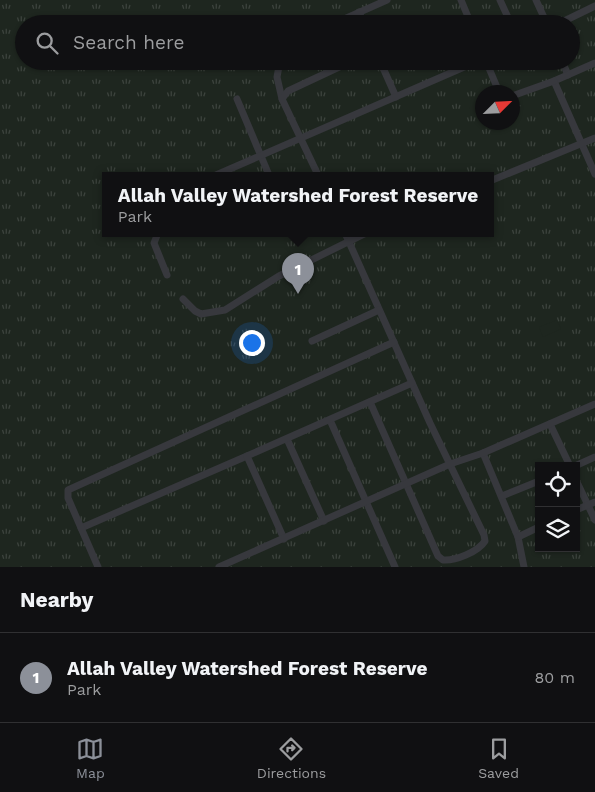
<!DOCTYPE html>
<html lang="en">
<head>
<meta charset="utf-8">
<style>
  :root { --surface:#101012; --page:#1e1e20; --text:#f1f3f6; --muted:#9c9d9f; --line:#303032; --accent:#8c9099 }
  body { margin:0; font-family:"Work Sans",sans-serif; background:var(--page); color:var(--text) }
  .controls { position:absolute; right:15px; bottom:15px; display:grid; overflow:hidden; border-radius:0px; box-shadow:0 1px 4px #0004 }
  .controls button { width:45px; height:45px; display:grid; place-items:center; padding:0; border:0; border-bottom:1px solid var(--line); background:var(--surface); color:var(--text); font:25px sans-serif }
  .compass { position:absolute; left:475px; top:85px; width:45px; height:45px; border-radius:50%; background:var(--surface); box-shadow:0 1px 4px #0004; rotate:66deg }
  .you { position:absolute; left:251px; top:342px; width:18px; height:18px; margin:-12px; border:4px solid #fff; border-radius:50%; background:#1a73e8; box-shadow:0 0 0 8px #1a73e833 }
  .badge { display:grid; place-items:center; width:32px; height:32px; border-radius:50%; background:var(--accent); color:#fff; font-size:16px; font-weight:700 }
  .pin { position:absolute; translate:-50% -41px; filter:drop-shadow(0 1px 2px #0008) }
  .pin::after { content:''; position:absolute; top:26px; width:18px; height:15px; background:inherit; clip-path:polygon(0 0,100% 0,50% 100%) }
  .popup { position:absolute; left:102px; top:172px; width:392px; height:65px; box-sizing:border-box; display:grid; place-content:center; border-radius:0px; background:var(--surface); filter:drop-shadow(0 1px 4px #0005); font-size:16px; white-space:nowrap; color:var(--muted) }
  .popup b { font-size:19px; color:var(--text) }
  .popup::after { content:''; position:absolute; left:50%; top:100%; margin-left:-10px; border:10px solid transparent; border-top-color:var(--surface) }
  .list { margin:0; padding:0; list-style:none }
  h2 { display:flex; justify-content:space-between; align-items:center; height:65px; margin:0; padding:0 20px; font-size:21px }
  h2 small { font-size:16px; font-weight:400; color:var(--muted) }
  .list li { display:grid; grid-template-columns:32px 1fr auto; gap:15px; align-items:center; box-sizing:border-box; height:90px; padding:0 20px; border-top:1px solid var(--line) }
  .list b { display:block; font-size:19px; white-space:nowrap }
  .list p { margin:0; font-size:16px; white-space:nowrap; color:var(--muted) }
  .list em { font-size:16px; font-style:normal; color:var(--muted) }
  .icon { flex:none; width:28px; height:28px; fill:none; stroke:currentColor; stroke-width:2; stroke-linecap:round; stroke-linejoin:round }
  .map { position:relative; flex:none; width:595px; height:567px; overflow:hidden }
  .search { position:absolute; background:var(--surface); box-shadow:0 1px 4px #0004; left:15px; right:15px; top:15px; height:55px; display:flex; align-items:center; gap:12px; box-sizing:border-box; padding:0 18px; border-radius:28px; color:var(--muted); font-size:19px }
  .sheet { height:155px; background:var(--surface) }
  nav { display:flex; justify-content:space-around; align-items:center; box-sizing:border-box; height:70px; border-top:1px solid var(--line); background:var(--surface); font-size:14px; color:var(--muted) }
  nav a { display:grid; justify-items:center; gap:2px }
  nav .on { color:var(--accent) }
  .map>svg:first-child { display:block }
  .park { fill:url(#park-tufts); fill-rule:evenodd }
  .garden { fill:#1e261f }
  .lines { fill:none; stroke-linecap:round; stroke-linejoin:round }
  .minor { stroke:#37383d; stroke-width:7 }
</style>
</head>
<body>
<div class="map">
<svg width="595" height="567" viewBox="0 0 595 567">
  <defs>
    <pattern id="park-tufts" width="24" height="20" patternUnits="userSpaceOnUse" patternTransform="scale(1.25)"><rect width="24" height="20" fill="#1e261f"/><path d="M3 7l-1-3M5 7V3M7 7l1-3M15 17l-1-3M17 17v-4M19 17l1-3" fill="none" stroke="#3c433d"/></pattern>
  </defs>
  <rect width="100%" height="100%" fill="#161618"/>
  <!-- park -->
  <path class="park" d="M0,0H595V567H0ZM24,24H571V61H24ZM482,92H512V122H482ZM106,175H490V233H106ZM539,466H576V548H539Z"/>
  <!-- garden -->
  <path class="garden" d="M557,320L561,329L543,337L539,327Z"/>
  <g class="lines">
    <!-- minor -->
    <g class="minor">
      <path d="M461,0L471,24"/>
      <path d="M500,0L511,24"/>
      <path d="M536,0L547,24"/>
      <path d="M359,12L364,24"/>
      <path d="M333,24L387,0"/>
      <path d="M558,24L595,6"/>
      <path d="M280,61L277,77L282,99"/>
      <path d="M380,61L396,97"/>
      <path d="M486,61L499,92"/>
      <path d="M562,61L568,75"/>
      <path d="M595,63L554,81L595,174"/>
      <path d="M512,96L554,81"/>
      <path d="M237,99L269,175"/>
      <path d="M216,175L478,61"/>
      <path d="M318,175L282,99L288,91L352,61"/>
      <path d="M490,181L595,138"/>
      <path d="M158,233L154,243L167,275"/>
      <path d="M345,233L430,423L484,535L485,541C478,552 455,561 443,560L438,556L370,402"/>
      <path d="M183,299L195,311L201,314L225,310L279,276L366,233"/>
      <path d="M312,341L379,310"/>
      <path d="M330,420L395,567"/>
      <path d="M550,424L570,466"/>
      <path d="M287,439L324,521"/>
      <path d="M483,453L518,537L524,567"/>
      <path d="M575,466L595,457"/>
      <path d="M576,480L595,520"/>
      <path d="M502,496L539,481"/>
      <path d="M576,510L595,502"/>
      <path d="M81,528L247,456"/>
      <path d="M518,537L539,527"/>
      <path d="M284,539L247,456L412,383"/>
      <path d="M98,567L68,498V490L394,342"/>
      <path d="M219,567L450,464L483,453L595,404"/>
    </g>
  </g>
</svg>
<div class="controls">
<button><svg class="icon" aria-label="locate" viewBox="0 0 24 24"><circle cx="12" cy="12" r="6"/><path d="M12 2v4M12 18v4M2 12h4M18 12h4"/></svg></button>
<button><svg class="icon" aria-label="layers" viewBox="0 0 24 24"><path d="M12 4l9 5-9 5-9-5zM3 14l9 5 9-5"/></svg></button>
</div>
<svg class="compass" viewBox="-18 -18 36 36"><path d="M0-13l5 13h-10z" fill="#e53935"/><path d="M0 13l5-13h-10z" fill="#9c9d9f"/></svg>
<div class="you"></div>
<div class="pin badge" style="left:298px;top:294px">1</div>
<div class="popup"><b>Allah Valley Watershed Forest Reserve</b>Park</div>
<div class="search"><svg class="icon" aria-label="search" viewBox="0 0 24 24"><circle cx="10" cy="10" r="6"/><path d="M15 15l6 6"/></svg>Search here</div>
</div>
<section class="sheet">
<h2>Nearby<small></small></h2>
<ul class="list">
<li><span class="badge">1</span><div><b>Allah Valley Watershed Forest Reserve</b><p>Park</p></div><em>80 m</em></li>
</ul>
</section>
<nav>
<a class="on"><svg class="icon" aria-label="map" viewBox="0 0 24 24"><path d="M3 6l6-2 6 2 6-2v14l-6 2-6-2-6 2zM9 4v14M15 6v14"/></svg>Map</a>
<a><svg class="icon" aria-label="directions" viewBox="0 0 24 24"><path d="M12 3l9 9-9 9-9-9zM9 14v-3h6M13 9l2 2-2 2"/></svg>Directions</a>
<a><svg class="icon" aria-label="saved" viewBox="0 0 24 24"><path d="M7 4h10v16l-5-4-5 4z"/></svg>Saved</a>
</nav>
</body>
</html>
